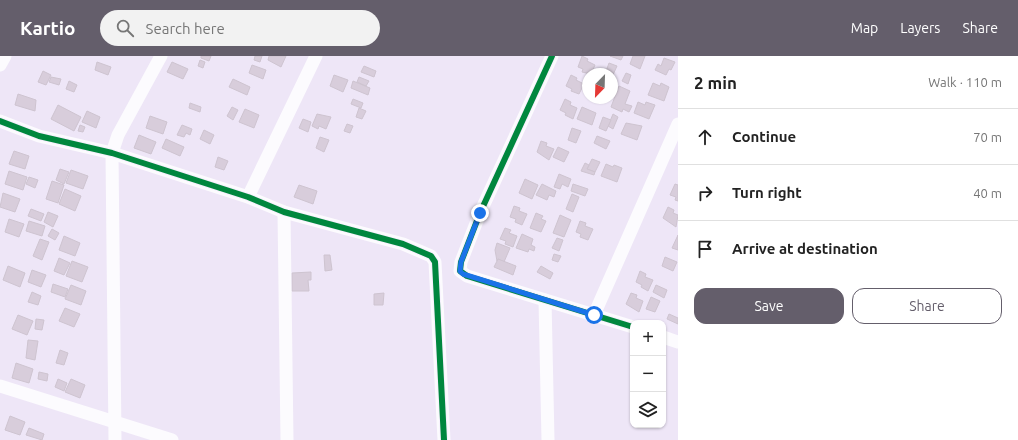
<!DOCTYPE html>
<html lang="en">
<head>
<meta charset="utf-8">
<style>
  :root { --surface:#fff; --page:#f2f2f2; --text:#222; --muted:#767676; --line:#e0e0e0; --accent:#645e6b }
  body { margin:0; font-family:Ubuntu,sans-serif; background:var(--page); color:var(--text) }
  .controls { position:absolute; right:12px; bottom:12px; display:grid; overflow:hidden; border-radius:8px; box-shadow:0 1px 3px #0004 }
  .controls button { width:36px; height:36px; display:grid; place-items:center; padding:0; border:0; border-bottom:1px solid var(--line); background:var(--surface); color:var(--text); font:20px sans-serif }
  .compass { position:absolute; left:582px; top:12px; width:36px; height:36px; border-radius:50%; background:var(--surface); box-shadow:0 1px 3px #0004; rotate:203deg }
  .stop { position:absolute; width:12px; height:12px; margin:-9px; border:3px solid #1a73e8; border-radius:50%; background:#fff }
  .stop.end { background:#1a73e8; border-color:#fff; box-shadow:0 1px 4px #0008 }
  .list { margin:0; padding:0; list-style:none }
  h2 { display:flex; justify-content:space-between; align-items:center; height:52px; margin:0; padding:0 16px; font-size:17px }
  h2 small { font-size:13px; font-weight:400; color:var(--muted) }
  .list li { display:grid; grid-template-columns:26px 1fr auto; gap:12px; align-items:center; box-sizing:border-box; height:56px; padding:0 16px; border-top:1px solid var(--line) }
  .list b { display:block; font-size:15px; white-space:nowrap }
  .list em { font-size:13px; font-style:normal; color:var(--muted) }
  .actions { display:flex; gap:8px; padding:12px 16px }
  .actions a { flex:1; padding:9px 0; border:1px solid var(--accent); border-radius:12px; text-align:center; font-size:14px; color:var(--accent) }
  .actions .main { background:var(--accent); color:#fff }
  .icon { flex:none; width:22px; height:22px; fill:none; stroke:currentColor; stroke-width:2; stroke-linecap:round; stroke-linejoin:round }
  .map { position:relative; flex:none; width:678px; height:384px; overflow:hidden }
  header { display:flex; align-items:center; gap:24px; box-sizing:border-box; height:56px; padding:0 20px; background:var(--accent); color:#fff }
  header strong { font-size:19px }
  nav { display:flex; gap:22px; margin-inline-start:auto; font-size:14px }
  .search { width:280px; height:36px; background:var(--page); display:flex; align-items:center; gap:10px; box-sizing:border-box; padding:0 14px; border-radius:22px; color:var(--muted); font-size:15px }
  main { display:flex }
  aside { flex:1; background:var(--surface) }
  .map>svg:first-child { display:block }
  .building { fill:#d8cddb; stroke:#cec4d0 }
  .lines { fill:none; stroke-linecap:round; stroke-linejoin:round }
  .minor { stroke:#fcfbfe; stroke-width:13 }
  .cycleway-casing { stroke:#f6f0fd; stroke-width:8 }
  .cycleway { stroke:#00873e; stroke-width:6 }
  .route { stroke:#1a73e8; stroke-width:5 }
</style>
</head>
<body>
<header>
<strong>Kartio</strong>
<div class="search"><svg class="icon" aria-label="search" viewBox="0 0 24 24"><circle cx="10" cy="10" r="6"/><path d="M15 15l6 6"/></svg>Search here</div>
<nav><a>Map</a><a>Layers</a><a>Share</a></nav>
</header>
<main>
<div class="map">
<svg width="678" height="384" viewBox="0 0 678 384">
  <rect width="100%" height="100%" fill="#eee6f7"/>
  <!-- building -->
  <g class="building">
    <path d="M201,0H211L209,5L201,2Z"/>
    <path d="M255,0H262L260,6L254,4Z"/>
    <path d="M269,0H286L281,11L268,4Z"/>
    <path d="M582,0L588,3L587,5L595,9L591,18L582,16L583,13L578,11Z"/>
    <path d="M610,0H623L621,4Z"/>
    <path d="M633,0H645L640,13L630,8Z"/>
    <path d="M664,2L675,6L671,14L669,13L666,19L655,14L658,8L661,10Z"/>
    <path d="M200,4L205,6L203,12L198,10Z"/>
    <path d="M97,6L111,11L108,19L95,14Z"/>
    <path d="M172,6L188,13L183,23L167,16Z"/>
    <path d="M609,7L617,10L612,21V18H605Z"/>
    <path d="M252,9L266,14L263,23L249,17Z"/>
    <path d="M364,10L376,15L374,21L361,16Z"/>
    <path d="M43,15L51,19L46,29L38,26Z"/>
    <path d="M626,17L631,19L628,28L622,25Z"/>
    <path d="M334,19L348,24L343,36L330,30Z"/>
    <path d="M571,19L577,22L576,24L584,28L579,38L571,35L572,33L566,30Z"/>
    <path d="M51,21L61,23L59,29L49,26Z"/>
    <path d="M359,21L369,25L366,30L357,26Z"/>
    <path d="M233,23L250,31L247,39L229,31Z"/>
    <path d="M69,25L77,29L74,36L66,33Z"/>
    <path d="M353,25L370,32L368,39L351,32Z"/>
    <path d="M653,27L660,30L661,27L669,31L664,45L648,39Z"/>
    <path d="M619,30L630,35L625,48L632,50L629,56L623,53L622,56L611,51Z"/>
    <path d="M18,38L36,44L35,55L15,49Z"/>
    <path d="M591,42H608L606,46Z"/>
    <path d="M353,43L363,47L361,52L351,48Z"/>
    <path d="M565,43L571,46L570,49L577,52L573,63L565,59L566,57L560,54Z"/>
    <path d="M638,46L645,49L646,46L655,49L649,63L634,57Z"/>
    <path d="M190,47L201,51L200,56L189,52Z"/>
    <path d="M58,49L81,61L74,75L51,63Z"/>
    <path d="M232,51L238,54L233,64L227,60Z"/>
    <path d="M582,51L596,57L592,69L577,63Z"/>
    <path d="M359,52L366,55L362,63L356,61Z"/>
    <path d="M245,53L259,59L254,72L239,66Z"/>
    <path d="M87,55L100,61L96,72L82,66Z"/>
    <path d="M317,58L331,61L326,73L319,70L318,73L312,70Z"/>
    <path d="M613,58L618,61L613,73L608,70Z"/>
    <path d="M150,60L167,66L163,78L146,72Z"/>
    <path d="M603,61L611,64L606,75L599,72Z"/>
    <path d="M303,63L311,66L308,76L299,72Z"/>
    <path d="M626,67L642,70L637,84L621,78Z"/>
    <path d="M347,68L353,70L350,77L344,75Z"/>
    <path d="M80,69L85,71L83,76L78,75Z"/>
    <path d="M182,69L192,73L190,79L186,77L184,81L177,79Z"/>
    <path d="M572,72L581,75L576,87L568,84Z"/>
    <path d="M204,74L214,79L210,88L200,83Z"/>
    <path d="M139,79L156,86L151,98L134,92Z"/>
    <path d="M597,80L610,85L606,93L594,87Z"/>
    <path d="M320,81L329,84L324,96L316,92Z"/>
    <path d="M166,83L184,91L180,100L162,92Z"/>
    <path d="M541,85L547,87L546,90L554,93L549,104L537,96Z"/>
    <path d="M558,91L569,96L564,106L553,101Z"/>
    <path d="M14,95L29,100L25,113L9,108Z"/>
    <path d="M218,101L228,105L224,114L215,111Z"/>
    <path d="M592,103L600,106L595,116L587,113Z"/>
    <path d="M585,107L589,109L587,113L595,116L594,119L581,115Z"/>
    <path d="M606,108L613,111L614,109L622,112L617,126L601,120Z"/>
    <path d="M60,113L69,116L64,128L56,124Z"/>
    <path d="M71,114L88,120L83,133L66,127Z"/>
    <path d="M9,115L27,121L23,134L5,128Z"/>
    <path d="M559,118L571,123L568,131L562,128L560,133L554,131Z"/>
    <path d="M29,121L38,124L35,132L26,128Z"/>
    <path d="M525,123L538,129L532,143L519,137Z"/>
    <path d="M52,125L64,129L58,147L46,143Z"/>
    <path d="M542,128L556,135L554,141L549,139L547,144L536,139Z"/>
    <path d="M573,128L588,133L585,140L571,135Z"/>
    <path d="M675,128L678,129V145L675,144L676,141L670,139Z"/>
    <path d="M299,129L317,135L313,148L294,141Z"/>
    <path d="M65,133L81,140L75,155L59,148Z"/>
    <path d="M3,137L20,143L15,156L0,151Z"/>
    <path d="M572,138L579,141L573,156L566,153Z"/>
    <path d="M514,150L520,152L519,155L527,158L522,169L515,166L516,163L510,161Z"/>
    <path d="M668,151L674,154L673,157L678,159L676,171L663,162Z"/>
    <path d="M31,153L44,158L41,165L28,160Z"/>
    <path d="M48,156L58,160L53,171L44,166Z"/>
    <path d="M536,157L543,160L541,163L546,165L541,176L530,172Z"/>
    <path d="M560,159L571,164L564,181L553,177Z"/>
    <path d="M9,163L24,168L19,181L5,176Z"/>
    <path d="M29,165L45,170L42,180L26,175Z"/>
    <path d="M580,165L586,167L585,170L593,173L588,184L580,181L581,178L576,176Z"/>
    <path d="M505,172L511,174L509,177L517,180L513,191L505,188L506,185L500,183Z"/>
    <path d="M52,173L59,177L55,184L48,180Z"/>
    <path d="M522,178L533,183L531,189L535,191L534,195L529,193L528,196L516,192Z"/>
    <path d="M678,179V194L672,192Z"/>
    <path d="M64,180L80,187L75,200L59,194Z"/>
    <path d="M557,182L563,184L559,195L552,192Z"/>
    <path d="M40,183L49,186L42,204L33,200Z"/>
    <path d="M497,187L510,192L504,206L498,203L497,205L495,194Z"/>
    <path d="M554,198L561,200L558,206L552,204Z"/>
    <path d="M324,199H330L332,214L325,215Z"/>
    <path d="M665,201L677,206L673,215L662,210Z"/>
    <path d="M59,202L70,207L64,219L54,215Z"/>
    <path d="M498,203L516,210L513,219L494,211Z"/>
    <path d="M72,205L88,211L82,226L66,220Z"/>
    <path d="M8,210L25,217L20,231L3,224Z"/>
    <path d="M541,210L553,217L550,223L537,216Z"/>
    <path d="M32,214L46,219L41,231L28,226Z"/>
    <path d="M640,215L646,218L645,221L653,224L648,235L641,231L642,229L636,226Z"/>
    <path d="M311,216V224H308L309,235H292V217Z"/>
    <path d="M53,228L68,233L65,241L51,236Z"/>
    <path d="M71,229L86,235L81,249L65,243Z"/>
    <path d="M656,229L667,234L664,242L653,236Z"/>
    <path d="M32,236L41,240L38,249L28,246Z"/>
    <path d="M384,237L383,249H374V238Z"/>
    <path d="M631,237L637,239L636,242L643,245L639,256L626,248Z"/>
    <path d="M651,241L660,245L655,256L646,253Z"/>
    <path d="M65,252L80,258L74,271L59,265Z"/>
    <path d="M669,258L678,262V268L667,263Z"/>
    <path d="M18,259L33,265L27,279L12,273Z"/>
    <path d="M36,263L44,264L42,274L35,273Z"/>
    <path d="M28,284L38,285L35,304L26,302Z"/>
    <path d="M60,294L68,297L64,309L56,307Z"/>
    <path d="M16,307L33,313L29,327L12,322Z"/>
    <path d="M39,316L48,318L47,325L38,323Z"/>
    <path d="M58,323L67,327L64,335L55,331Z"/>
    <path d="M71,323L85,329L80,342L65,336Z"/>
    <path d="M10,360L25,366L20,379L5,374Z"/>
    <path d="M29,372L44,378L42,384L26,379Z"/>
  </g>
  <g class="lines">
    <!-- minor -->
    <g class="minor">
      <path d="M552,0L480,157L461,206L460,215L467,220L633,271"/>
      <path d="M0,9L5,0"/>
      <path d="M0,65L39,80L112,97L248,141L284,156L403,188L431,200L435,206L444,384"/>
      <path d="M248,141L316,0"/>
      <path d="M284,156L287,384"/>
      <path d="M545,244L548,384"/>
      <path d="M594,259L678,68"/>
      <path d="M663,281L678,286"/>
      <path d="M0,330L172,384"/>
      <path d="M115,384L112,97L118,79L161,0"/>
    </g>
    <defs>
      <g id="cycleway">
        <path d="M552,0L480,157L461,206L460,215L467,220L633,271"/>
        <path d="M0,65L39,80L112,97L248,141L284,156L403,188L431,200L435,206L444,384"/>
      </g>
    </defs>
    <!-- cycleway casing -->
    <use href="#cycleway" class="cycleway-casing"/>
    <!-- cycleway -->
    <use href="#cycleway" class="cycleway"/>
  </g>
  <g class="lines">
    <!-- route -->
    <path class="route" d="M480,157L461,206L460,215L463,218L594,259"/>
  </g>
</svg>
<div class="controls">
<button>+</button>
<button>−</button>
<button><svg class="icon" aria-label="layers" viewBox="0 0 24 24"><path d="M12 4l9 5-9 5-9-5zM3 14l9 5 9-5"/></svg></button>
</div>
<svg class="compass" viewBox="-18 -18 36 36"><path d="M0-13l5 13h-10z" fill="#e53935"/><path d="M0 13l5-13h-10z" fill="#767676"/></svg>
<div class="stop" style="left:594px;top:259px"></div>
<div class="stop end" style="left:480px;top:157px"></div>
</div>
<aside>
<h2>2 min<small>Walk · 110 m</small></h2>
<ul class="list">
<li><svg class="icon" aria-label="ahead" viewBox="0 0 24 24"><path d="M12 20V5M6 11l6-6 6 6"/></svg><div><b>Continue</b></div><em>70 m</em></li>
<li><svg class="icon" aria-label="right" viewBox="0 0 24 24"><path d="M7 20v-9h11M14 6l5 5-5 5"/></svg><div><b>Turn right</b></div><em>40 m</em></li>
<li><svg class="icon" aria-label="arrive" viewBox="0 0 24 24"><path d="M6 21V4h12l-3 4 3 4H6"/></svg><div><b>Arrive at destination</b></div></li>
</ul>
<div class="actions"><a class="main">Save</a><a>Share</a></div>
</aside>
</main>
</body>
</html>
